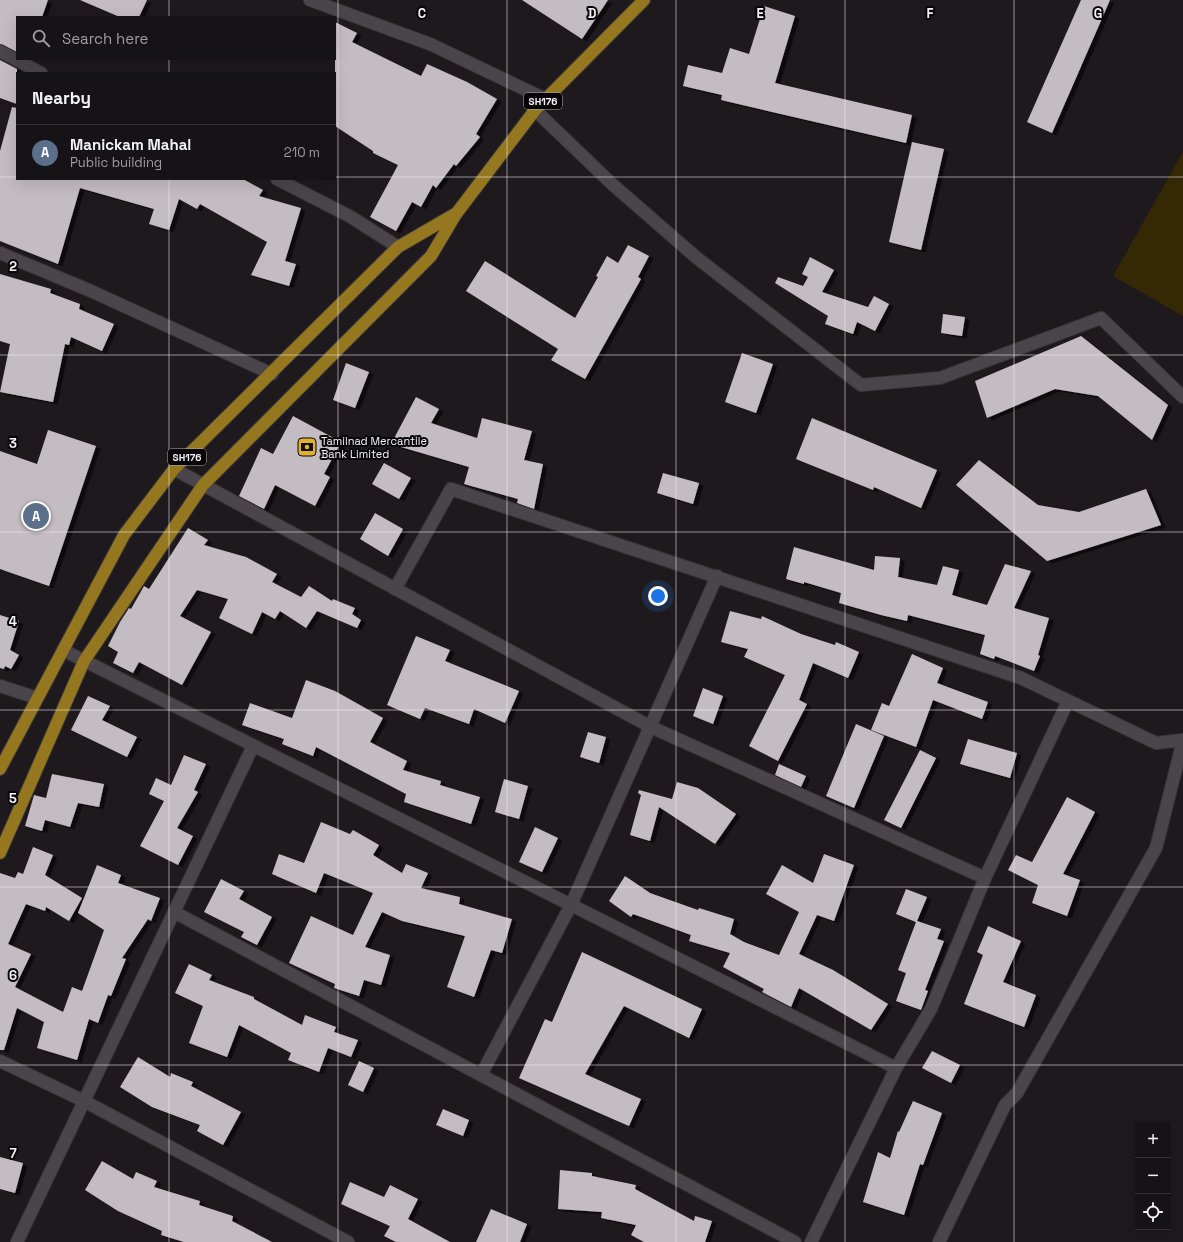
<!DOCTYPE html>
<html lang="en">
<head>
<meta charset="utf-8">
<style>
  :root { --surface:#161316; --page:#1f1c1f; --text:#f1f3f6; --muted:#9e9ea1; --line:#353235; --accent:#deb133 }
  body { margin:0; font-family:"Space Grotesk",sans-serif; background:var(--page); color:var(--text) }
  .controls { position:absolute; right:12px; bottom:12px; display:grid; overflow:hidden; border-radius:0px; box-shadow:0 4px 16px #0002 }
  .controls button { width:36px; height:36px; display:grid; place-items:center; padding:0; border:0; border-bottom:1px solid var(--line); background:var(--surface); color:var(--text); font:20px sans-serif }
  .you { position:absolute; left:658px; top:596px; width:14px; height:14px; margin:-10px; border:3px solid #fff; border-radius:50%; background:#1a73e8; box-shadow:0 0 0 6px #1a73e833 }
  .badge { display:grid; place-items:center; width:26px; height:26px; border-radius:50%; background:var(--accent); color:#fff; font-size:13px; font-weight:700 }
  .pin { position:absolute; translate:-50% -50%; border:2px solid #fff; box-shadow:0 1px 4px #0006 }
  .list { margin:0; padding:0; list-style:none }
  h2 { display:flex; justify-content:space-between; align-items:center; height:52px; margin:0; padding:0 16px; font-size:17px }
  h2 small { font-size:13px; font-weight:400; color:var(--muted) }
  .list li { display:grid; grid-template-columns:26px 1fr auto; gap:12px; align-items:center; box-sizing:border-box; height:56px; padding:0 16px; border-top:1px solid var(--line) }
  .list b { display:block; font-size:15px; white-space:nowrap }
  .list p { margin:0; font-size:13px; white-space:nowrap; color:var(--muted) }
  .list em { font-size:13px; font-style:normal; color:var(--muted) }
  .icon { flex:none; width:22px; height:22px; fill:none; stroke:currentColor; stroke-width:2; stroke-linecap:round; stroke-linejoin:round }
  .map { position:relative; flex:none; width:1183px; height:1242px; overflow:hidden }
  .search { position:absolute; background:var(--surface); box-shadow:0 4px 16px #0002; left:16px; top:16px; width:320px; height:44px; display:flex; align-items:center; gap:10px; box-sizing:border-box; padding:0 14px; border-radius:0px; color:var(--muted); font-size:15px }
  .panel { position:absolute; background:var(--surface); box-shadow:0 4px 16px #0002; left:16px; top:72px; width:320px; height:108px; border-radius:0px }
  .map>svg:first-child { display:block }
  .pitch { fill:#352804 }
  .building { fill:#c3bcc2; filter:url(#shadow) }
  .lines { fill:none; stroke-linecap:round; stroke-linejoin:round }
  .street-casing { stroke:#383538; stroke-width:14 }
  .primary-casing { stroke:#383538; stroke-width:14 }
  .street { stroke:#4a454a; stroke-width:12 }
  .primary { stroke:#94771e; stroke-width:12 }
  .grid { fill:none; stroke:#f6f3f6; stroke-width:1; stroke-opacity:0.55 }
  .labels { text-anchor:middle; stroke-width:4; stroke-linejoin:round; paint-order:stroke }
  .shield { fill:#070507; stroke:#aeacae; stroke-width:1 }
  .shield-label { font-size:10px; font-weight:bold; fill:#f6f3f6 }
  .poi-label { font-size:11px; fill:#f6f3f6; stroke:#070507; text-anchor:start }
  .grid-label { font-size:13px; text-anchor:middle; font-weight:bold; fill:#f6f3f6; stroke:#070507; stroke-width:4; stroke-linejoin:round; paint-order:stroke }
</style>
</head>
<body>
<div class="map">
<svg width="1183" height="1242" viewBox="0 0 1183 1242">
  <defs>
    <filter id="shadow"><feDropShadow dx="4.5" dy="2.5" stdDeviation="0" flood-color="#0009"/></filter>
  </defs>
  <rect width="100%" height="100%" fill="#1e191d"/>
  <!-- pitch -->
  <path class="pitch" d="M1183,152V316L1113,276Z"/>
  <!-- building -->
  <g class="building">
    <path d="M0,0H48L42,17H17V52L0,44Z"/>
    <path d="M80,0H147L139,17H120Z"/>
    <path d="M522,0H608L582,39Z"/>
    <path d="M1081,0H1110L1052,133L1027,122Z"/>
    <path d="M764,6L795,16L775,83L912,115L906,143L721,100L722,95L683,86L688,65L722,73L730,48L749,54Z"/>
    <path d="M335,22L357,33L352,42L421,76L427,64L467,82L497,99L476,134L480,137L456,166L454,164L436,188L433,185L421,207L412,202L396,231L370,217L398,165L373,153V151L335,126Z"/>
    <path d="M0,60L17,69V104L0,98Z"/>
    <path d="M12,107L17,108V179H243L263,190L259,196L301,208L285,261L296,264L289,286L251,275L267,242L200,204L197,209L179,199L169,230L149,224L154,209L80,188L58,264L0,241V151Z"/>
    <path d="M912,142L944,149L921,250L889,242Z"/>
    <path d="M628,245L649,256L638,277L641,279L585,379L551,360L558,349L466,291L485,261L575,318L598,277L596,276L607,256L618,263Z"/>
    <path d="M810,257L834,270L822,292L868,307L874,296L889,304L875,331L857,322L853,334L825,324L828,316L775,283L778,277L803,286L808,277L802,274Z"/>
    <path d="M0,274L51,289L50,293L80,304L79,309L114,324L102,351L71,337L69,345L65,344L53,402L0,392L10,344L0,341Z"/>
    <path d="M943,314L965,317L962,336L941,333Z"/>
    <path d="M1081,336L1168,405L1152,440L1098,396L1055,389L987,418L975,381Z"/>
    <path d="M742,353L773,364L756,413L725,402Z"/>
    <path d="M346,363L369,372L355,408L333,400Z"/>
    <path d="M416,397L439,409L431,423L477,438L482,418L532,431L524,460L543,464L534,509L517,503L518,499L464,484L469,467L391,444Z"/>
    <path d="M293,416L341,442L324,474L330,477L315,506L275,485L264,509L239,496L261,448L273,454Z"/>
    <path d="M812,418L937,470L921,508L874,487L873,490L796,459Z"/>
    <path d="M48,430L96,446L49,586L0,569V451L37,464Z"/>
    <path d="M979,460L1038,505L1079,512L1146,489L1161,525L1047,561L956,485Z"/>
    <path d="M384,463L411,478L399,499L372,484Z"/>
    <path d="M663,473L699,483L693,504L657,493Z"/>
    <path d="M375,513L403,529L388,556L360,539Z"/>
    <path d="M188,528L208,540L204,545L246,557L277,574L272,582L301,597L309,586L332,601L333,599L355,608L352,614L361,620L357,628L317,611L306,628L280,611L275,619L262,612L252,634L219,618L228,599L197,590L180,616L211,632L182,685L139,662L133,673L113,663L118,652L108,646L120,622L129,608L131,609L144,586L149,589Z"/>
    <path d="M794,547L874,570L875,556L900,558L898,577L937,585L943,566L959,570L952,595L987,605L1005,564L1031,571L1014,608L1049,618L1038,655L1040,656L1034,671L995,656L994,659L980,654L985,635L908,615L907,621L881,615L839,603L841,593L804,582V584L786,579Z"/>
    <path d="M730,611L761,619L762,616L801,634L835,645L836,642L859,652L848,678L813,663L799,700L807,704L778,761L749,746L785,675L744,657L748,649L721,642Z"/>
    <path d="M0,615L19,621L10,650L19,655L11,669L5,666L4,669L0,668Z"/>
    <path d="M416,636L450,650L445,661L519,691L505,723L474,709L469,724L425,708L420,719L387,705Z"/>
    <path d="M912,654L943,668L937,683L988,702L982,719L933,700L916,747L871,730L882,703L889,706Z"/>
    <path d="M306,680L335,691L383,718L370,742L407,761L403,770L441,781L440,785L480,797L471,824L404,802L406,794L316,747L313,756L282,744L284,739L242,725L250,703L292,718Z"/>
    <path d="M703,688L723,696L713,724L693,716Z"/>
    <path d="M88,696L110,706L102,720L137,737L127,757L71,730Z"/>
    <path d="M856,724L884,736L854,808L826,796Z"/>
    <path d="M588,732L606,737L599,763L580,757Z"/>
    <path d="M968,739L1017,753L1010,778L960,764Z"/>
    <path d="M920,750L936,758L901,828L884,820Z"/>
    <path d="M184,755L206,764L194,790L198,792L177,828L193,836L178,865L140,846L164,801L149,794L156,778L171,785Z"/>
    <path d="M779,764L806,776L801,787L775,775Z"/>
    <path d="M52,774L104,784L99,807L78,803L70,827L45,820L42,831L25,826L34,795L46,798Z"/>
    <path d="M504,779L528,786L519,819L495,812Z"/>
    <path d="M677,782L698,788L736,814L715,844L659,807L650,841L630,835L641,795L638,793L639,790L672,799Z"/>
    <path d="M1067,797L1095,812L1063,874L1080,880L1067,916L1032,903L1038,885L1008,870L1016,855L1032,862Z"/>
    <path d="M321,822L350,834L353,830L379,845L373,855L402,873L406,864L428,873L421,888L460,897L459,904L512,919L502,953L491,950L474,997L447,987L465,936L402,921L382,912L365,947L390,955L381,985L364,980L359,996L334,988L335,984L289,963L311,916L353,935L373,893L324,873L316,893L272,874L279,854L304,863Z"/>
    <path d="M535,827L558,838L542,872L519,862Z"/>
    <path d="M33,847L53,855L45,875L82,898L69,921L46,907L45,911L26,904L8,944L31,954L15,987L63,1012L72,987L82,991L104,930L78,913L97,865L121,875L118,883L160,898L151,921L148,919L122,958L126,959L111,996L108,995L98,1023L89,1019L77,1060L37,1048L44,1022L17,1008L4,1050H0V873L15,878L18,872L23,874Z"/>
    <path d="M824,854L854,865L834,921L817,915L799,954L833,970L888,1004L871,1030L799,988L791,1007L762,992L764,989L723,967L730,953L689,941L691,935L633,914L631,917L609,901L625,876L650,893L698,910L699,908L734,919L730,934L744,942L779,955L799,912L766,894L782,865L813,883Z"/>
    <path d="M221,879L244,891L239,899L272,917L257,945L241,937L244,932L204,912Z"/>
    <path d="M906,889L927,897L917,921L941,929L937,939L944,941L925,990L928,991L921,1010L896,1001L906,973L898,970L916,922L896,914Z"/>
    <path d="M988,926L1021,941L1003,982L1036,995L1024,1027L964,1004L983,955L977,952Z"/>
    <path d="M582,952L702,1009L689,1038L624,1006L585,1074L641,1099L629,1126L519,1078L545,1019L552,1022Z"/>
    <path d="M189,964L212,975L209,980L254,997V999L302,1025L305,1015L336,1027L334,1032L358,1040L351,1057L328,1048L319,1072L288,1060L291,1053L239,1025L227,1057L189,1043L203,1006L175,993Z"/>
    <path d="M932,1051L960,1065L951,1083L922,1068Z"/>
    <path d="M138,1057L170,1077L171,1073L193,1082L191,1086L241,1112L223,1145L197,1131L200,1125L152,1107L120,1087Z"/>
    <path d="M359,1061L374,1068L363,1092L348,1085Z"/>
    <path d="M913,1101L942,1113L923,1165L920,1164L904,1215L863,1202L878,1152L890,1158L898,1131L899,1132Z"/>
    <path d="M443,1109L469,1120L463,1136L436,1125Z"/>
    <path d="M0,1157L23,1163L15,1193L0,1189Z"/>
    <path d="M102,1161L133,1179L136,1172L157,1181L154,1187L200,1201L199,1205L233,1216L232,1221L272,1242H184L161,1235L162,1231L118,1211L85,1190Z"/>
    <path d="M560,1170L592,1173V1176L636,1185L635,1189L694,1221L695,1216L712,1221L705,1242H644L631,1235L636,1225L601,1218L602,1212L558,1209Z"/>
    <path d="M350,1182L384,1197L390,1185L418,1199L408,1219L450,1242H396L384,1236L390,1226L341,1204Z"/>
    <path d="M491,1209L527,1224L520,1242H476Z"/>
  </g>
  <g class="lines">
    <defs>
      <g id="street">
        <path d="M310,0L430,44L545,99"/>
        <path d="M0,51L41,73"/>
        <path d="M535,110L612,184L697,258L861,385L940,378L1101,318L1183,397"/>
        <path d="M277,179L351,217L398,247"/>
        <path d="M0,253L91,291L272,374"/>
        <path d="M174,469L651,727L985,878L1068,701"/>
        <path d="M395,589L451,489L1021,678L1156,743L1183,740"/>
        <path d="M63,650L896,1068"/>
        <path d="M0,686L37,698"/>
        <path d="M174,912L795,1242"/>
        <path d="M0,1061L84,1101L348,1242"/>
        <path d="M481,1075L571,905L717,576"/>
        <path d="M17,1242L253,746"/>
        <path d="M811,1242L896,1068L931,1009L985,878"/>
        <path d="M939,1242L1005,1105L1017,1093L1156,848L1183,741"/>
      </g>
      <g id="primary">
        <path d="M0,769L124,535L174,469L398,247L455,214"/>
        <path d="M0,853L84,661L203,485L431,256L456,214L535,110L644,0"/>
      </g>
    </defs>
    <!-- street casing -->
    <use href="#street" class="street-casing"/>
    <!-- primary casing -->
    <use href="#primary" class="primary-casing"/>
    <!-- street -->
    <use href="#street" class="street"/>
    <!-- primary -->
    <use href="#primary" class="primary"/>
  </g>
  <!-- grid -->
  <path class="grid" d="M169,0V17M338,0V1242M507,0V1242M676,0V1242M845,0V1242M1014,0V1242M169,59V73M0,177H17M335,177H1183M169,179V1242M0,355H1183M0,532H1183M0,710H1183M0,887H1183M0,1065H1183"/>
  <!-- icons -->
  <defs>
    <symbol id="bank-square" viewBox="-11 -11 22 22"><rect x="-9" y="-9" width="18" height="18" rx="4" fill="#deb133" stroke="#070507"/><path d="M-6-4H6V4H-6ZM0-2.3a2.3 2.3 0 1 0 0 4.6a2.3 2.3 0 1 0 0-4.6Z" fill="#111"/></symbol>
  </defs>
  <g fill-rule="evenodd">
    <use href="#bank-square" x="296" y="436" width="22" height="22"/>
  </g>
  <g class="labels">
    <!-- shield labels -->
    <g class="shield">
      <rect x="524" y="93" width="38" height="16" rx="3"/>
      <rect x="168" y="449" width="38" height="16" rx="3"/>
    </g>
    <g class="shield-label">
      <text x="543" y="105">SH176</text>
      <text x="187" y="461">SH176</text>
    </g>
    <!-- poi labels -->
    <g class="poi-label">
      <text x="321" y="445">Tamilnad Mercantile<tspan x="321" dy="13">Bank Limited</tspan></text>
    </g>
  </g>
  <g class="grid-label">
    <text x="422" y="18">C</text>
    <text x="592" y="18">D</text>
    <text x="760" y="18">E</text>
    <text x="930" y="18">F</text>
    <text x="1098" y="18">G</text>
    <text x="13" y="271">2</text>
    <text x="13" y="448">3</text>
    <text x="13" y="626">4</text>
    <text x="13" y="803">5</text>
    <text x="13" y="980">6</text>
    <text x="13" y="1158">7</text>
  </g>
</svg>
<div class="controls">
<button>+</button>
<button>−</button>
<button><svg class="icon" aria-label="locate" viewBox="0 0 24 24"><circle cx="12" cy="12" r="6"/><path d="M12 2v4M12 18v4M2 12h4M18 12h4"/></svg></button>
</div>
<div class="you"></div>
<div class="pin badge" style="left:36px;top:516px;background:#5c6f8a">A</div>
<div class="search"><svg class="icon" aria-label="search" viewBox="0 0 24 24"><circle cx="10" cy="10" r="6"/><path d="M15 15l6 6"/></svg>Search here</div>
<section class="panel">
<h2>Nearby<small></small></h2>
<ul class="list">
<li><span class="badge" style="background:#5c6f8a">A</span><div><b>Manickam Mahal</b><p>Public building</p></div><em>210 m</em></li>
</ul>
</section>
</div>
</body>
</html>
